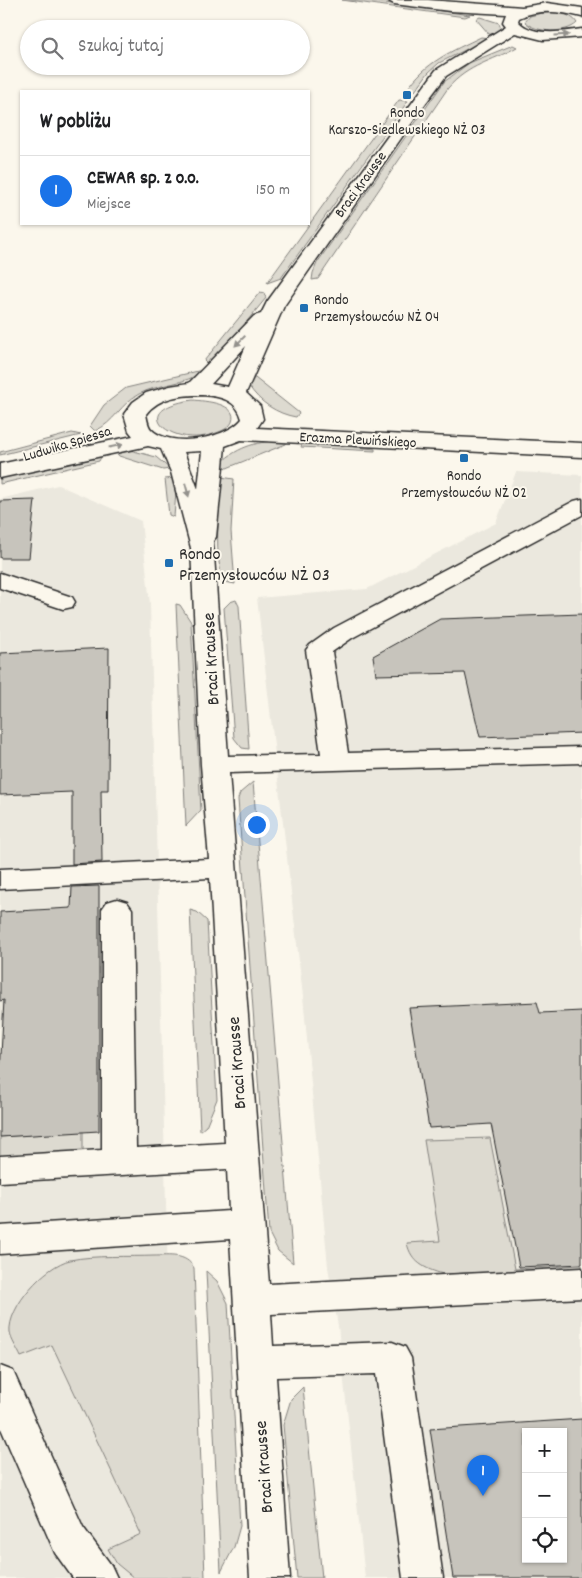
<!DOCTYPE html>
<html lang="pl">
<head>
<meta charset="utf-8">
<style>
  :root { --surface:#fff; --page:#f6f6f6; --text:#202124; --muted:#757577; --line:#e0e0e0; --accent:#1a73e8 }
  body { margin:0; font-family:Dekko,sans-serif; background:var(--page); color:var(--text) }
  .controls { position:absolute; right:15px; bottom:15px; display:grid; overflow:hidden; border-radius:0px; box-shadow:0 1px 4px #0004 }
  .controls button { width:45px; height:45px; display:grid; place-items:center; padding:0; border:0; border-bottom:1px solid var(--line); background:var(--surface); color:var(--text); font:25px sans-serif }
  .you { position:absolute; left:256px; top:824px; width:18px; height:18px; margin:-12px; border:4px solid #fff; border-radius:50%; background:#1a73e8; box-shadow:0 0 0 8px #1a73e833 }
  .badge { display:grid; place-items:center; width:32px; height:32px; border-radius:50%; background:var(--accent); color:#fff; font-size:16px; font-weight:700 }
  .pin { position:absolute; translate:-50% -41px; filter:drop-shadow(0 1px 2px #0008) }
  .pin::after { content:''; position:absolute; top:26px; width:18px; height:15px; background:inherit; clip-path:polygon(0 0,100% 0,50% 100%) }
  .list { margin:0; padding:0; list-style:none }
  h2 { display:flex; justify-content:space-between; align-items:center; height:65px; margin:0; padding:0 20px; font-size:21px }
  h2 small { font-size:16px; font-weight:400; color:var(--muted) }
  .list li { display:grid; grid-template-columns:32px 1fr auto; gap:15px; align-items:center; box-sizing:border-box; height:70px; padding:0 20px; border-top:1px solid var(--line) }
  .list b { display:block; font-size:19px; white-space:nowrap }
  .list p { margin:0; font-size:16px; white-space:nowrap; color:var(--muted) }
  .list em { font-size:16px; font-style:normal; color:var(--muted) }
  .icon { flex:none; width:28px; height:28px; fill:none; stroke:currentColor; stroke-width:2; stroke-linecap:round; stroke-linejoin:round }
  .map { position:relative; flex:none; width:582px; height:1578px; overflow:hidden }
  .search { position:absolute; background:var(--surface); box-shadow:0 1px 4px #0004; left:20px; top:20px; width:290px; height:55px; display:flex; align-items:center; gap:12px; box-sizing:border-box; padding:0 18px; border-radius:28px; color:var(--muted); font-size:19px }
  .panel { position:absolute; background:var(--surface); box-shadow:0 1px 4px #0004; left:20px; top:90px; width:290px; height:135px; border-radius:0px }
  .map>svg:first-child { display:block }
  .built { fill:#ebe8de; fill-rule:evenodd }
  .green { fill:#dddad0; stroke:#84827e }
  .building { fill:#c7c4bc; stroke:#2b2b2b; fill-rule:evenodd }
  .lines { fill:none; stroke-linecap:round; stroke-linejoin:round }
  .minor-casing { stroke:#2b2b2b; stroke-width:3 }
  .minor { fill:#fbf7ec; fill-rule:evenodd }
  .oneway { fill:#93918c }
  .poi-dot { fill:#1f6fb2; stroke:#fbf7ec; stroke-width:2 }
  .labels { text-anchor:middle; stroke-width:4; stroke-linejoin:round; paint-order:stroke }
  .far-poi-label { font-size:15px; fill:#2b2b2b; stroke:#fbf7ec }
  .far-street-label { font-size:15px; fill:#2b2b2b; stroke:#fbf7ec }
  .poi-label { font-size:18px; fill:#2b2b2b; stroke:#fbf7ec; text-anchor:start }
  .street-label { font-size:18px; fill:#2b2b2b; stroke:#fbf7ec }
</style>
</head>
<body>
<div class="map">
<svg width="582" height="1578" viewBox="0 0 582 1578">
  <rect width="100%" height="100%" fill="#fbf7ec"/>
  <filter id="ink" filterUnits="userSpaceOnUse"><feTurbulence type="fractalNoise" baseFrequency=".02" numOctaves="2"/><feDisplacementMap in="SourceGraphic" scale="10" xChannelSelector="R" yChannelSelector="G"/><feConvolveMatrix kernelMatrix="1 2 1 2 8 2 1 2 1" color-interpolation-filters="sRGB"/></filter>
  <g filter="url(#ink)">
    <!-- built -->
    <g class="built">
      <path d="M516,472L582,475V1578H365L338,1326L328,1267L303,996L257,598L367,589L496,523ZM526,1432H563V1559H526Z"/>
      <path d="M58,485L141,521L150,604L176,1578H0V499Z"/>
    </g>
    <!-- green -->
    <g class="green">
      <path d="M342,0L371,1L470,15L465,17Z"/>
      <path d="M542,13C553,13 571,12 577,23C566,34 536,33 525,22L530,16Z"/>
      <path d="M480,17L499,23L501,27L495,35L489,34L476,19Z"/>
      <path d="M481,37L489,38L439,63L428,73L415,91L407,90C425,62 452,51 481,37Z"/>
      <path d="M513,45L517,47C491,62 469,64 448,88L318,279L312,280L313,273L317,263L444,82L469,63Z"/>
      <path d="M399,100L408,101L281,278L267,283Z"/>
      <path d="M260,292L264,293L266,298L212,364H207L204,361Z"/>
      <path d="M198,371H204C185,385 160,383 139,394C120,404 115,422 95,431L90,426L104,405L126,388Z"/>
      <path d="M249,377L255,378L299,413L296,417C277,414 259,402 249,386Z"/>
      <path d="M193,400C204,401 239,403 232,422C229,428 222,431 216,433C173,450 124,409 193,400Z"/>
      <path d="M72,433L81,435L0,455V452Z"/>
      <path d="M287,440L286,444L227,468L223,467L224,460C243,444 263,441 287,440Z"/>
      <path d="M303,442L375,449V451L301,447Z"/>
      <path d="M130,450L156,457L170,469L163,470L119,456L116,452Z"/>
      <path d="M99,455L101,457L99,461L0,484V478Z"/>
      <path d="M221,477L234,479L231,531L235,584L225,582C212,561 220,502 221,477Z"/>
      <path d="M174,478L176,492L174,517L169,515L165,479Z"/>
      <path d="M236,600L239,606L249,749L242,748L234,738L224,608L230,602Z"/>
      <path d="M176,604L180,605L191,622L201,810L186,826Z"/>
      <path d="M253,782L293,1263L278,1251L269,1233L238,799L240,793Z"/>
      <path d="M190,910L197,912L207,921L217,1099L206,1126L200,1131Z"/>
      <path d="M83,1131V1152L0,1157V1137Z"/>
      <path d="M490,1138L515,1269L582,1265V1269L443,1274C425,1269 411,1262 407,1243L440,1241L424,1140Z"/>
      <path d="M154,1256C169,1256 186,1253 194,1268L205,1578H134L117,1564L108,1549L141,1534L52,1345L21,1357C18,1350 11,1340 10,1333C7,1307 46,1265 70,1260C94,1255 129,1257 154,1256Z"/>
      <path d="M206,1271L217,1281L228,1303L240,1526L234,1547L221,1572Z"/>
      <path d="M303,1387L322,1578H297L283,1425L291,1399Z"/>
    </g>
    <!-- building -->
    <g class="building">
      <path d="M35,500L29,558H0V501Z"/>
      <path d="M582,614V733L480,737L465,673L376,675L373,656L440,619Z"/>
      <path d="M109,648L108,790H101L102,862L72,864V792L0,795V653Z"/>
      <path d="M99,886V1131L0,1137V1074L4,1000L0,1001V912L71,908L72,887Z"/>
      <path d="M537,1002L540,1013L582,1011V1264L519,1267L491,1124L429,1128L409,1008Z"/>
      <path d="M582,1419V1578H453L430,1429ZM526,1432H563V1559H526Z"/>
    </g>
    <g class="lines">
      <defs>
        <g id="minor">
          <path d="M387,0H428L522,7L547,3L582,8V17C561,12 540,8 519,18L518,21C532,37 563,32 582,29V37L543,40L515,33L446,76L425,104L284,306L246,393L260,406L263,419L257,428L582,443V457L241,440L225,446L216,537L213,541L228,756L321,754L306,650L310,645L334,628L574,501L582,499V515L352,638L332,652L348,753L582,747V763L229,773L269,1284L582,1268V1298L271,1314L273,1346L392,1342L405,1347L411,1358L443,1578H403L376,1374L276,1377L290,1578H250L230,1239L0,1254V1226L229,1211L227,1169L0,1182V1156L102,1150V909L107,902L117,899L127,902L132,909L136,1148L225,1143L210,878L0,889V869L209,859L201,765L191,548L171,472L161,449L148,446L0,478V464L133,436L129,431L124,414L133,402L146,393L170,386L189,383L254,316L261,314L267,302L436,70L506,26L503,22L506,14L450,11L394,4ZM246,346L228,387L211,384ZM202,395C220,396 237,400 242,419C226,439 170,449 151,429C148,426 147,419 146,414C159,397 181,395 202,395ZM202,451L198,489L184,452Z"/>
          <path d="M0,573L72,597L75,602L72,607L63,609L0,588Z"/>
          <path d="M0,1366L13,1371L83,1527L111,1565L117,1578H73L55,1553L0,1426Z"/>
        </g>
      </defs>
      <!-- minor casing -->
      <use href="#minor" class="minor-casing"/>
      <!-- minor -->
      <use href="#minor" class="minor"/>
    </g>
    <!-- one-way arrows -->
    <defs><path id="oneway-solid" d="M-6-.8H1V-3.2L6.5 0L1 3.2V.8H-6Z" transform="scale(1.25)"/></defs>
    <g class="oneway">
      <use href="#oneway-solid" transform="translate(562 35) rotate(-3)"/>
      <use href="#oneway-solid" transform="translate(240 341) rotate(135)"/>
      <use href="#oneway-solid" transform="translate(116 446) rotate(-11)"/>
      <use href="#oneway-solid" transform="translate(187 490) rotate(75)"/>
    </g>
  </g>
  <!-- markers -->
  <g class="poi-dot">
    <rect x="402" y="90" width="10" height="10" rx="2.5"/>
    <rect x="299" y="303" width="10" height="10" rx="2.5"/>
    <rect x="459" y="453" width="10" height="10" rx="2.5"/>
    <rect x="164" y="558" width="10" height="10" rx="2.5"/>
  </g>
  <g class="labels">
    <!-- far-poi labels -->
    <g class="far-poi-label">
      <text x="407" y="117">Rondo<tspan x="407" dy="17">Karszo-Siedlewskiego NŻ 03</tspan></text>
      <text x="314" y="304" text-anchor="start">Rondo<tspan x="314" dy="17">Przemysłowców NŻ 04</tspan></text>
      <text x="464" y="480">Rondo<tspan x="464" dy="17">Przemysłowców NŻ 02</tspan></text>
    </g>
    <!-- far-street labels -->
    <g class="far-street-label">
      <text transform="translate(360 184) rotate(-54)" y="5">Braci Krausse</text>
      <text transform="translate(358 439) rotate(3)" y="5">Erazma Plewińskiego</text>
      <text transform="translate(67 443) rotate(-17)" y="5">Ludwika Spiessa</text>
    </g>
    <!-- poi labels -->
    <g class="poi-label">
      <text x="179" y="559">Rondo<tspan x="179" dy="21">Przemysłowców NŻ 03</tspan></text>
    </g>
    <!-- street labels -->
    <g class="street-label">
      <text transform="translate(210 659) rotate(-93)" y="6">Braci Krausse</text>
      <text transform="translate(236 1063) rotate(-94)" y="6">Braci Krausse</text>
      <text transform="translate(263 1467) rotate(-94)" y="6">Braci Krausse</text>
    </g>
  </g>
</svg>
<div class="controls">
<button>+</button>
<button>−</button>
<button><svg class="icon" aria-label="locate" viewBox="0 0 24 24"><circle cx="12" cy="12" r="6"/><path d="M12 2v4M12 18v4M2 12h4M18 12h4"/></svg></button>
</div>
<div class="you"></div>
<div class="pin badge" style="left:483px;top:1496px">1</div>
<div class="search"><svg class="icon" aria-label="search" viewBox="0 0 24 24"><circle cx="10" cy="10" r="6"/><path d="M15 15l6 6"/></svg>Szukaj tutaj</div>
<section class="panel">
<h2>W pobliżu<small></small></h2>
<ul class="list">
<li><span class="badge">1</span><div><b>CEWAR sp. z o.o.</b><p>Miejsce</p></div><em>150 m</em></li>
</ul>
</section>
</div>
</body>
</html>
